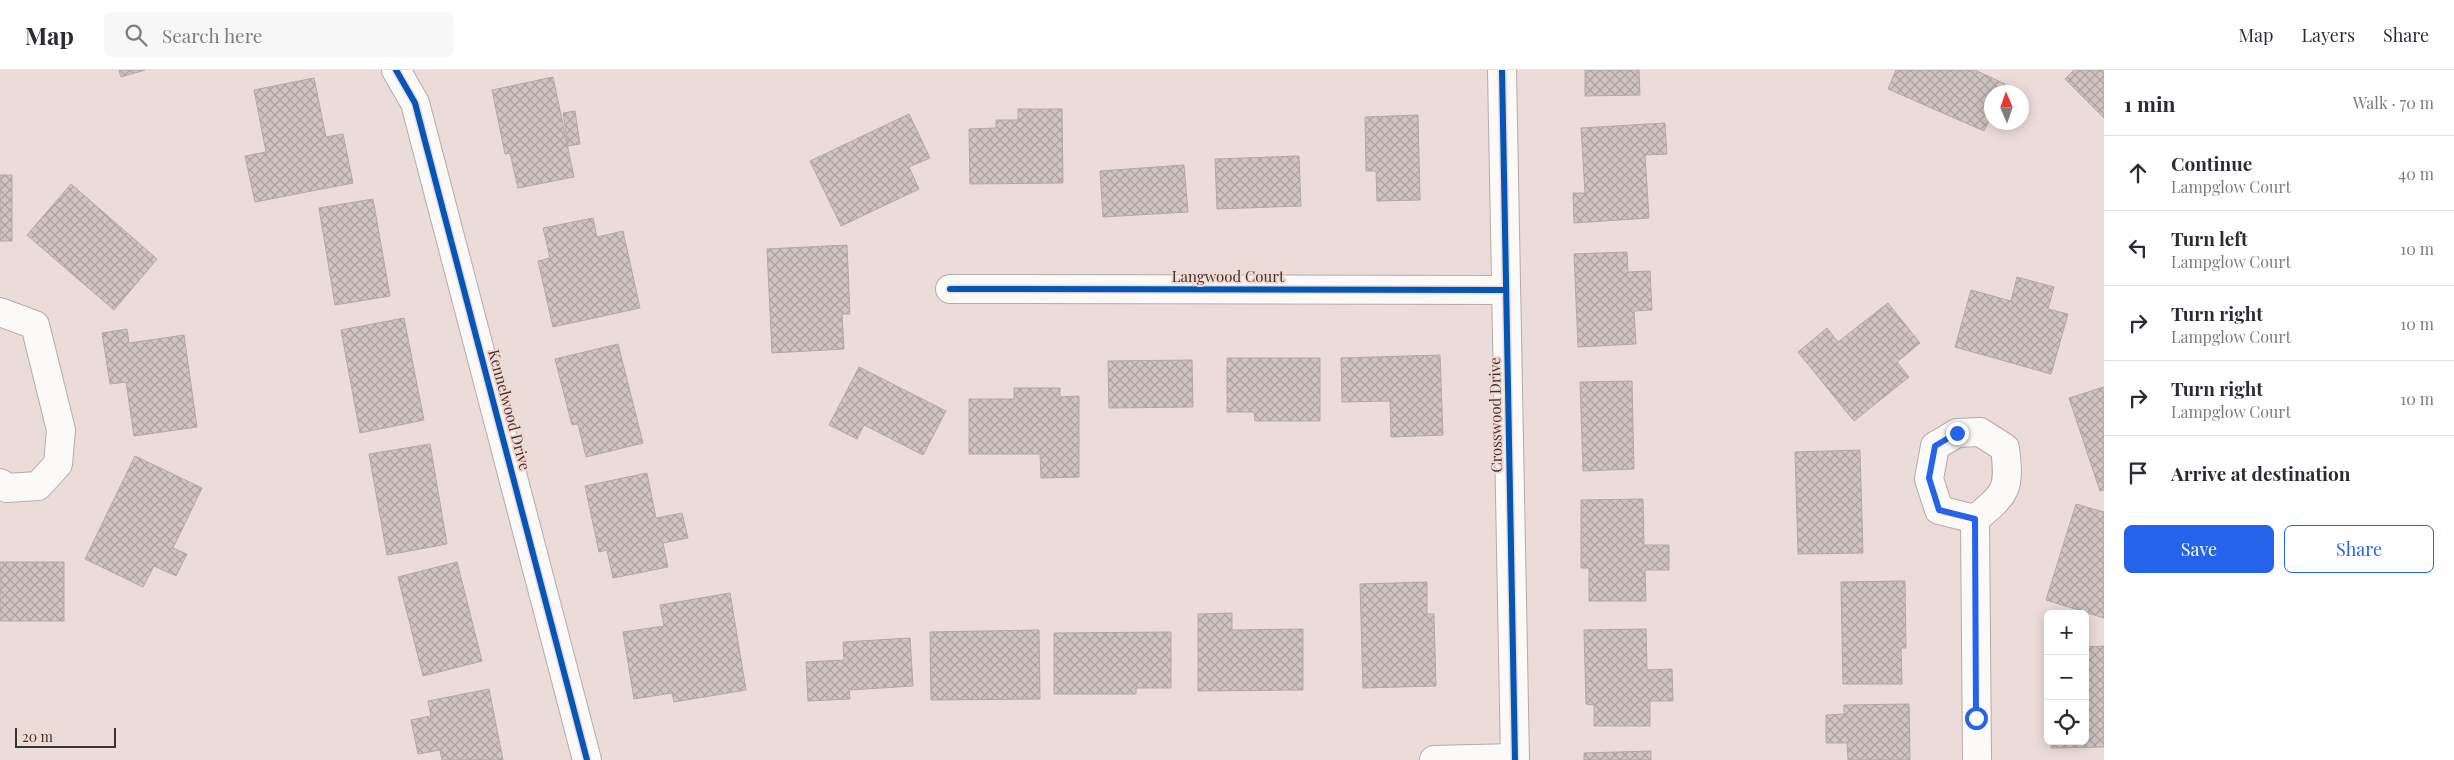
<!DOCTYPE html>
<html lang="en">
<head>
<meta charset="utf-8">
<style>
  :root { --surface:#fff; --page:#f7f7f7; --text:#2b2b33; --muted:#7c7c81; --line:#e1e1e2; --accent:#2563eb }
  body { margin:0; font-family:"Playfair Display",serif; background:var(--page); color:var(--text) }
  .controls { position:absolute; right:15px; bottom:15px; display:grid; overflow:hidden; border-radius:8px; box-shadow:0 2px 12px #0003 }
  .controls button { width:45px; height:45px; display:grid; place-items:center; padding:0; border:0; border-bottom:1px solid var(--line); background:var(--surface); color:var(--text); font:25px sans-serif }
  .compass { position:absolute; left:1984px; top:15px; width:45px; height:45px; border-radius:50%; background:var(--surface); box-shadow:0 2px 12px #0003; rotate:358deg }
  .scale { position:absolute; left:15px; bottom:12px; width:101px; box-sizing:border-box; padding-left:5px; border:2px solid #3d3330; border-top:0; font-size:14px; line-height:18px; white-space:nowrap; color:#3d3330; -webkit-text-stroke:4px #f3d8d1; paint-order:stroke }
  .stop { position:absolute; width:15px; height:15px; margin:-11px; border:4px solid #2563eb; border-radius:50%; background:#fff }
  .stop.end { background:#2563eb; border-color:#fff; box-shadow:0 1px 5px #0008 }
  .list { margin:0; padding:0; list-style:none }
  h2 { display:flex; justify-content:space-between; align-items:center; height:65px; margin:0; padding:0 20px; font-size:21px }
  h2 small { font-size:16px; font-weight:400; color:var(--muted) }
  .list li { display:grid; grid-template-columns:32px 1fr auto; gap:15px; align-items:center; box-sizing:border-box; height:75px; padding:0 20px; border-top:1px solid var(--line) }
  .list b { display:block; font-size:19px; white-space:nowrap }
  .list p { margin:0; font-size:16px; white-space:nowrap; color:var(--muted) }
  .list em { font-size:16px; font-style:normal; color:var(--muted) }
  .actions { display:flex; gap:10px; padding:15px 20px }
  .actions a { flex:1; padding:11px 0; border:1px solid var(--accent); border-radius:8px; text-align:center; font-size:18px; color:var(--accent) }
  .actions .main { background:var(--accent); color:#fff }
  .icon { flex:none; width:28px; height:28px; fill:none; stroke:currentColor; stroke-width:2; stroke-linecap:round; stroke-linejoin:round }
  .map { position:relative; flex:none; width:2104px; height:690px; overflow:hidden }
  header { display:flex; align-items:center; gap:30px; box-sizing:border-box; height:70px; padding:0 25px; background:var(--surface); border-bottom:1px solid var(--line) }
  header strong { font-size:24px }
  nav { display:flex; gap:28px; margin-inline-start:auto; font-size:18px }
  .search { width:350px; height:45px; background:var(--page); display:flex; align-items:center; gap:12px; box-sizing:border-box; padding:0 18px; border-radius:8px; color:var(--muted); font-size:19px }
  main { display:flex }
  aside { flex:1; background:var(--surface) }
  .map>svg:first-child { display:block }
  .building { fill:url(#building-cross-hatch); stroke:#b3a8a7 }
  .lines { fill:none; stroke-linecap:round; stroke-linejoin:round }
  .street-casing { stroke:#b5aaa8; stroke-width:30 }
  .street { stroke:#fcfaf9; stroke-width:28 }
  .cycleway-casing { stroke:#f3d8d1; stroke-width:9 }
  .cycleway { stroke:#0057b8; stroke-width:6 }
  .route { stroke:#2563eb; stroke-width:6 }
  .labels { text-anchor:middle; stroke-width:4; stroke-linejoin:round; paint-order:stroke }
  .street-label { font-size:15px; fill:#3d3330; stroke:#f3d8d1 }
</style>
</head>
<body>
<header>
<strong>Map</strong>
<div class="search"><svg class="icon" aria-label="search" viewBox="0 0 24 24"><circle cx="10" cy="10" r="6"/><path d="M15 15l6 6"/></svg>Search here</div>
<nav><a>Map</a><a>Layers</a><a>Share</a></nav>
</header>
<main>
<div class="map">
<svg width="2104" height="690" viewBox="0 0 2104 690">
  <defs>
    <pattern id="building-cross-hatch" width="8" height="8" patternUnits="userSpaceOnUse" patternTransform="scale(1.25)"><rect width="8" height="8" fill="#d0c4c2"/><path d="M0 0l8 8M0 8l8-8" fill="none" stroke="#aaa09e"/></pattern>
  </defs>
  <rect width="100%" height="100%" fill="#ebdcd9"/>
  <!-- building -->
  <g class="building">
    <path d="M119,0H145L121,7Z"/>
    <path d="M1585,0H1639L1640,25L1585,26Z"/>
    <path d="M1896,0H1975L2005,14L2001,22H1992V44L1984,61L1888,19Z"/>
    <path d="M2074,0H2104V48L2065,9Z"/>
    <path d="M553,7L574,107L518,118L510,83L505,84L492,20Z"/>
    <path d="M314,8L326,67L343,64L353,113L255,132L245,86L266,82L254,20Z"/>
    <path d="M1018,39H1062L1063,113L970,114L969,59L996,58V50H1018Z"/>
    <path d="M575,41L580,74L568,76L563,43Z"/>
    <path d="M909,44L930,88L909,97L919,119L841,156L810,91Z"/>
    <path d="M1418,45L1420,130L1377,131L1376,101H1366L1365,47Z"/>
    <path d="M1665,53L1667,84L1645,85L1649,148L1574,153L1573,123H1585L1581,58Z"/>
    <path d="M1299,86L1301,136L1217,139L1215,89Z"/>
    <path d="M1184,95L1188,142L1103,147L1100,101Z"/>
    <rect x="0" y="105" width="12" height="66"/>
    <path d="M71,114L157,189L114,240L27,165Z"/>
    <path d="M373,129L390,226L335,235L319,138Z"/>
    <path d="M593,148L597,167L623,161L640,238L553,257L538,191L550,188L543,158Z"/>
    <path d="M847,175L850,244H842L844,279L772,283L767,179Z"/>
    <path d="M1627,182L1628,202L1650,201L1652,240L1634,241L1636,274L1578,277L1574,184Z"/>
    <path d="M2017,207L2054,217L2048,239L2068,244L2051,304L1955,277L1971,220L2011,231Z"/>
    <path d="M1888,233L1920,273L1897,292L1909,307L1854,351L1798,282L1827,258L1838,272Z"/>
    <path d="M404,248L424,350L360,363L341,260Z"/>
    <path d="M127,259L129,273L184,265L197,357L134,366L126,312L110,314L102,263Z"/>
    <path d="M618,274L643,373L586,387L578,354L572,355L555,289Z"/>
    <path d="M1440,285L1443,365L1391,367L1390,331L1342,332L1341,288Z"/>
    <path d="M1227,288H1320V351H1255L1254,342H1227Z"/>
    <path d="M1192,290L1193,337L1109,338L1108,291Z"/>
    <path d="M859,297L946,341L923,385L864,355L857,369L829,355Z"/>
    <path d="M1632,311L1634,399L1583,401L1580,312Z"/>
    <path d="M2104,317V420L2100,421L2069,328Z"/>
    <path d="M1014,318H1060V327L1079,326V407L1041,408L1040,384H969V329H1014Z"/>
    <path d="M430,374L447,474L387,485L369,384Z"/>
    <path d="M1860,380L1863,483L1798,484L1795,382Z"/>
    <path d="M135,386L202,418L173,478L187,484L176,506L154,496L143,517L85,489Z"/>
    <path d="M647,403L656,448L682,443L688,468L663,473L668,497L613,508L607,480L599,482L585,416Z"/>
    <path d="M1643,429L1644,475H1669V500H1645L1646,531H1589V498H1581V430Z"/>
    <path d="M2076,434L2104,442V548L2046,530Z"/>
    <rect x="0" y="492" width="64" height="59"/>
    <path d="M457,492L482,591L423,606L398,507Z"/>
    <path d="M1905,511L1906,578H1901L1902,614H1843L1841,512Z"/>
    <path d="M1427,512V544H1434L1436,616L1363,618L1360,514Z"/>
    <path d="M730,523L746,620L674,632L672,623L634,629L623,562L664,556L660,535Z"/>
    <path d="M1232,543V560L1303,559V620L1198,621V544Z"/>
    <path d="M1646,559L1647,600L1672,599L1673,631H1650V656H1594V635L1586,634L1584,560Z"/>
    <path d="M1039,560L1040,629L931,630L930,562Z"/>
    <path d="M1171,562V618H1136V624H1054V563Z"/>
    <path d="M910,568L913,616L849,620L850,629L808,631L806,592L844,590L843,572Z"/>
    <path d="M2104,576V677L2051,678V671H2085V577Z"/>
    <path d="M489,619L503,690H442L440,680L418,684L411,650L431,646L428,631Z"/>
    <path d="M1909,634L1910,690H1848L1847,673H1826V645L1844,644V635Z"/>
    <path d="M1651,681V690H1584V683Z"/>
  </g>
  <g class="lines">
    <defs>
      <g id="street">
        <path d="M396,0L415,33L587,690"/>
        <path d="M1502,0L1515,690"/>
        <path d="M950,219L1506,220"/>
        <path d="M0,242L35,255L61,360L58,394L38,416L7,418L0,413"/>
        <path d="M1980,362L2005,378C2010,419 2007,423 1975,449L1939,440L1929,409L1935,376L1957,363Z"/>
        <path d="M1975,449L1977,690"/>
        <path d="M1434,690L1515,688"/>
      </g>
    </defs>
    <!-- street casing -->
    <use href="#street" class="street-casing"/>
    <!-- street -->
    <use href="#street" class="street"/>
    <defs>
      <g id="cycleway">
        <path d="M396,0L415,33L587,690"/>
        <path d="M1502,0L1515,690"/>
        <path d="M950,219L1506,220"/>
      </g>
    </defs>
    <!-- cycleway casing -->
    <use href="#cycleway" class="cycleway-casing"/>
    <!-- cycleway -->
    <use href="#cycleway" class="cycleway"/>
  </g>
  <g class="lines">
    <!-- route -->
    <path class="route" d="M1957,363L1935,376L1929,408L1939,440L1975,449L1976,648"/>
  </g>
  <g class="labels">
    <!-- street labels -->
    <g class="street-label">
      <text x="1228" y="212">Langwood Court</text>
      <text transform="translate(509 340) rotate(75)" y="5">Kennelwood Drive</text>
      <text transform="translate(1496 345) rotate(-91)" y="5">Crosswood Drive</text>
    </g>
  </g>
</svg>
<div class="controls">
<button>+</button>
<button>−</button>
<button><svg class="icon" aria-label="locate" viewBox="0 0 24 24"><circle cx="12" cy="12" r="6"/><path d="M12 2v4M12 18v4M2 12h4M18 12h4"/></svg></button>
</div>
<svg class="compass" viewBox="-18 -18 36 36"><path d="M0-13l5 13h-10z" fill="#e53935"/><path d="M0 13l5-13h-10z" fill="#7c7c81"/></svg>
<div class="scale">20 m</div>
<div class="stop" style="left:1976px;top:648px"></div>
<div class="stop end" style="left:1957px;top:363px"></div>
</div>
<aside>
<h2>1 min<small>Walk · 70 m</small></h2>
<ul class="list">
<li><svg class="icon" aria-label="ahead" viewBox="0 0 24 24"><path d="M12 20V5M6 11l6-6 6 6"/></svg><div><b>Continue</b><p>Lampglow Court</p></div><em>40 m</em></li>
<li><svg class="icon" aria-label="left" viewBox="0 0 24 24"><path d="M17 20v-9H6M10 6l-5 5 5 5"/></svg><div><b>Turn left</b><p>Lampglow Court</p></div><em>10 m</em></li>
<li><svg class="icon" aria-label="right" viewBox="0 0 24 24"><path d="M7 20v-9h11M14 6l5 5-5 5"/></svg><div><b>Turn right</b><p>Lampglow Court</p></div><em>10 m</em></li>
<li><svg class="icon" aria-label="right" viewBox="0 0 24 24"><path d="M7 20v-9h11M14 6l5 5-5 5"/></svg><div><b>Turn right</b><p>Lampglow Court</p></div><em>10 m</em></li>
<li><svg class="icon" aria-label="arrive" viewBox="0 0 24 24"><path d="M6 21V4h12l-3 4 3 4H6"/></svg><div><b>Arrive at destination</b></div></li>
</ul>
<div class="actions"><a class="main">Save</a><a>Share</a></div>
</aside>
</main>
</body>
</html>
